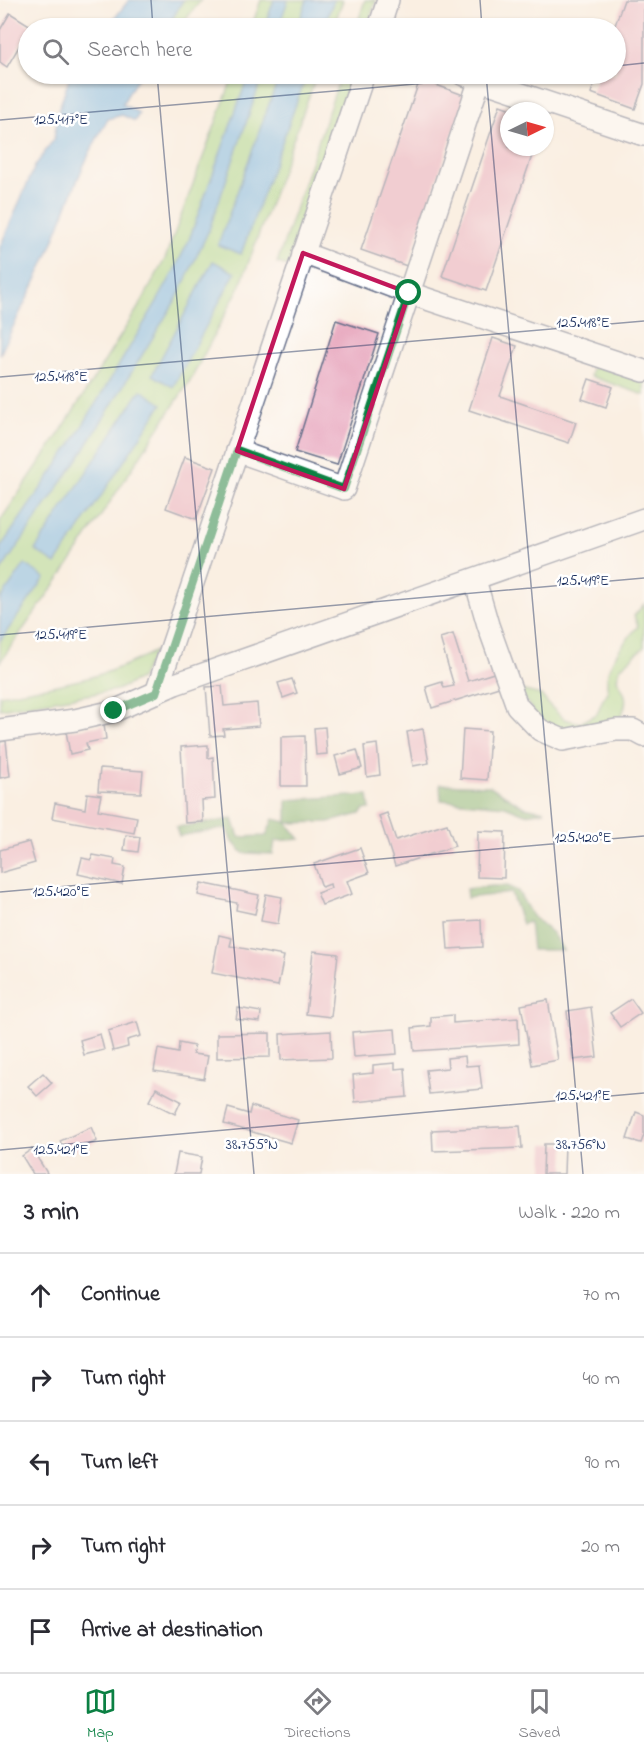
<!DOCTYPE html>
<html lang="en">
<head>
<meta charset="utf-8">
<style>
  :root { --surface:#fff; --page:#f7f7f7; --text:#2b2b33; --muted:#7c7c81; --line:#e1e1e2; --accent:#0b8043 }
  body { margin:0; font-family:"Indie Flower",sans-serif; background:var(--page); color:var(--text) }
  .compass { position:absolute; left:500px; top:102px; width:54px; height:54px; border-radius:50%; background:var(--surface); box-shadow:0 2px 4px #0004; rotate:85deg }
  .stop { position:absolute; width:18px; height:18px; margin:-14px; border:4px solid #0b8043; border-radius:50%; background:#fff }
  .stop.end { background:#0b8043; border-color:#fff; box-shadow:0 2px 6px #0008 }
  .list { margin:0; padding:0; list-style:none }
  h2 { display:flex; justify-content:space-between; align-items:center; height:78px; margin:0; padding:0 24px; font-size:26px }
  h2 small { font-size:20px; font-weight:400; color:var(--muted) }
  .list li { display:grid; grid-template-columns:39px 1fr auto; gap:18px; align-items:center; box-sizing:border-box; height:84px; padding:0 24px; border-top:2px solid var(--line) }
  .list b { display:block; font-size:22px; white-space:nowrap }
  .list em { font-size:20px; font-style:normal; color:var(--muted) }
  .icon { flex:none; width:33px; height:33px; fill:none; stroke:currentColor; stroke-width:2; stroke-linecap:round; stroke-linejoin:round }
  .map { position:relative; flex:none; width:644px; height:1174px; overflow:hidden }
  .search { position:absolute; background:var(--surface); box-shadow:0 2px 4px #0004; left:18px; right:18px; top:18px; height:66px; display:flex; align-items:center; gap:15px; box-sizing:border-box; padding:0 21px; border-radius:33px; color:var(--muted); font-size:22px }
  .sheet { height:498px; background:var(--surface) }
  nav { display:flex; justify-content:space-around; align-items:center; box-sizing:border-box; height:84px; border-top:2px solid var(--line); background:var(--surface); font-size:16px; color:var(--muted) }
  nav a { display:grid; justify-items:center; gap:3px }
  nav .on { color:var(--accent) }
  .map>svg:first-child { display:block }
  .green { fill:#a5d887; stroke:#608472; stroke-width:1.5 }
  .forest { fill:#84b874; stroke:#507469; stroke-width:1.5 }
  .water { fill:#71b5e7; stroke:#4672a2; stroke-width:1.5 }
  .building { fill:#e7a5bc }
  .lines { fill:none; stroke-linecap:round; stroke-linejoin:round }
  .minor-casing { stroke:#69728c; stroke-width:24 }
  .minor { stroke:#fff; stroke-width:21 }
  .route { stroke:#0b8043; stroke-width:8 }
  .marked { fill:none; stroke:#c2185b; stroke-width:4.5; stroke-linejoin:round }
  .ticks { fill:none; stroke:#1b2f5e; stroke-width:1.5; stroke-opacity:0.45 }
  .ticks-label { font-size:15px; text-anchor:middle; fill:#1b2f5e; stroke:#fff; stroke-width:5; stroke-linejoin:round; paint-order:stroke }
</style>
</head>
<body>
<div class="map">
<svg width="644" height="1174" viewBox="0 0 644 1174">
  <rect width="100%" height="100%" fill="#fff"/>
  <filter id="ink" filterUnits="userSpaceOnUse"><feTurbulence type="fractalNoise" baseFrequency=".0167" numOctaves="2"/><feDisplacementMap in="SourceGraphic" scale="12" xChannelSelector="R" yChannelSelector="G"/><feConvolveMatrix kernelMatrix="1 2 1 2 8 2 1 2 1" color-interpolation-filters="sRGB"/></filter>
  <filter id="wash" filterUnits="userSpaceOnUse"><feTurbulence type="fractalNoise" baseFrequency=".008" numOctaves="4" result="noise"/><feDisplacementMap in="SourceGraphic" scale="24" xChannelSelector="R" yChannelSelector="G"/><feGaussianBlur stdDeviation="1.35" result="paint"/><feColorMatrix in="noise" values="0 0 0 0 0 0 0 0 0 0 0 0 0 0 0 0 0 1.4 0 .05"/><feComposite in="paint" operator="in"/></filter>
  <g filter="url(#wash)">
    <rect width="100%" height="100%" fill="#faefe2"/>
    <!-- green -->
    <g class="green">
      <path d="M183,0H201L179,28H167Z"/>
      <path d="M261,0H343L333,28H251Z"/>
      <path d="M365,0H376L367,28H356Z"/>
      <path d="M234,74H317L240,286L191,379L66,569L0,662V521L61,431L141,303L165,259Z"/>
      <path d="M341,74H352L288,266L277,263Z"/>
      <path d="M593,365L644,382V395L590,376Z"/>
      <path d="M644,604V647L620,668L617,679C626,695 629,699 621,717C604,727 563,739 545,725C536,717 525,699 517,689L541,695L550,706L564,719L580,723L597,714L602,701L608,692C601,667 623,645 638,626L634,616Z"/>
      <path d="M155,651L140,679L117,690L0,709V695C57,685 103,680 155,651Z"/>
    </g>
    <!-- forest -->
    <g class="forest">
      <path d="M440,784L490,786L524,807L545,811L525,814L505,806L441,800Z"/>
      <path d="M368,795L370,809L364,810L360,814L329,822L287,823L300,839L275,841L273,854L243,853L231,840L227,828L179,836L176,827L233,819L239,837L266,836L273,819L287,822V800Z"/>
      <path d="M492,886H507L518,891L532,916L552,933L563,950H532L529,922L522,924L511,893L467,898L466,889Z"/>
    </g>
    <!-- water -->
    <g class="water">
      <path d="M129,0H183L167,28H107Z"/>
      <path d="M274,0H288L278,28H264Z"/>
      <path d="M307,0H334L323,28H297Z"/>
      <path d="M73,74H140L122,104L139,113L135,121L122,115L108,119C82,161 67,208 48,254C33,288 15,321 0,355V247L35,166L54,139L59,109L69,79Z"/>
      <path d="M249,74H263L209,230L177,298L84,450L0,572V548L71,445L158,300L174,271L189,240Z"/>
      <path d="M280,74H307L241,254L218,245Z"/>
      <path d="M213,261L235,273L173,387L152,375Z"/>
      <path d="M141,390L162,404L56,564L35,550Z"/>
      <path d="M25,564L45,578L0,641V600Z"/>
    </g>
    <g id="blocks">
      <!-- building -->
      <g class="building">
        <path d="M624,0H644V84L635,109L591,93L598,74H616L614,28Z"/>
        <path d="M10,13L31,26L7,67L0,62V30Z"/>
        <path d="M420,79L466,96L407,266L361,250Z"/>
        <path d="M500,105L517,111H509V147H535L486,291L442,276Z"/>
        <path d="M336,320L379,334L337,465L295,452Z"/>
        <path d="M493,338L517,346L500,396L576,422L569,443L469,410Z"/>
        <path d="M589,379L613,387L606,407L582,399Z"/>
        <path d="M185,457L215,468L196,519L166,508Z"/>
        <path d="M453,634L468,681L494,673L499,687L432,708L426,687L442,682L444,688L454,686L440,638Z"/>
        <path d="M292,679L297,693L283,698L278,683Z"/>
        <path d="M222,686L224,706L257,703L259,726L223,729L224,735L210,736L206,687Z"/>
        <path d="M104,725L106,739L86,743L88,750L70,754L66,731Z"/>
        <path d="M325,727L327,754L316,755L314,728Z"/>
        <path d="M423,729L429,763L413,766L407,732Z"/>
        <path d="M463,729L490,731L487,780L460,778Z"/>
        <path d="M305,736L306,786H281V737Z"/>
        <path d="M6,741L10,776L0,778V742Z"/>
        <path d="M377,744L380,775L367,777L364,746Z"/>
        <path d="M208,745V758L213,757L215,799L202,800L203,822L185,823L181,747Z"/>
        <path d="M357,750L362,768L340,774L335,756Z"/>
        <path d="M100,768L143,771L141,793L98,791Z"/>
        <path d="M87,793L101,795L98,810L137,817L134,833L52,818L55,803L85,809Z"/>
        <path d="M387,813L396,840L447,824L455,846L395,866L379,816Z"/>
        <path d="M478,831L505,832L504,878L477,877Z"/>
        <path d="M126,835L140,837L138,852L124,850Z"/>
        <path d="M29,842L35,863L0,873V850Z"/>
        <path d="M360,848L369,873L347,881L352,894L322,905L317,893L331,888L330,884L322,887L314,864Z"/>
        <path d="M93,855L115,859L114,865L125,867L122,884L78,874L82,858L91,860Z"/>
        <path d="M201,883L259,895L255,914L236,910L237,903L198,895Z"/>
        <path d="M266,894L282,897L278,924L261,921Z"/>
        <path d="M481,920L482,947L448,949L446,922Z"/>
        <path d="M219,935L232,938L230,946L284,956L278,986L212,973Z"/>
        <path d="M313,951L338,954L331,1017L306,1014Z"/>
        <path d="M631,999L641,1013L620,1027L610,1013Z"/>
        <path d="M548,1000L558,1060L532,1065L521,1005Z"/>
        <path d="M591,1007L597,1057L573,1060L567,1011Z"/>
        <path d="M238,1008L261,1012L260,1022L236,1019Z"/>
        <path d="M453,1015V1023L518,1018L519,1044L414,1051L412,1028L431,1026V1017Z"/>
        <path d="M137,1022L141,1036L127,1040L128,1047L113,1051L108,1031Z"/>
        <path d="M395,1029L397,1054L354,1057L352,1032Z"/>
        <path d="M331,1031L332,1058L281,1060L280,1034Z"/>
        <path d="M270,1033V1057L217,1058V1034Z"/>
        <path d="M100,1034L104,1050L84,1055L80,1040Z"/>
        <path d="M179,1043L194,1046L193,1054L208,1056L204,1079L154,1071L158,1049L178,1053Z"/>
        <path d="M465,1056L466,1066L479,1065L482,1089L429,1094L426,1070L448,1068L447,1058Z"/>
        <path d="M395,1063V1069L405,1068L407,1097L355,1102L353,1075L373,1073V1065Z"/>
        <path d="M43,1073L52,1083L37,1096L28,1086Z"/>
        <path d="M156,1088L181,1101L175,1114L149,1101Z"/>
        <path d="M251,1106L298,1120L291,1143L224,1124L228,1108L249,1114Z"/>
        <path d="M636,1112L644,1115V1135L641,1143L627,1139Z"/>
        <path d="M520,1126L522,1148L433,1151L432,1130Z"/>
        <path d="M91,1127L97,1141L66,1154L60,1141Z"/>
        <path d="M544,1144H565L564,1174H543Z"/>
        <path d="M32,1149L47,1173L45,1174H33L22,1156Z"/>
        <path d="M178,1153L202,1157L199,1174H174Z"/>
      </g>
    </g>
  </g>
  <g filter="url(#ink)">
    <use href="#blocks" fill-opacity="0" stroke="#69728c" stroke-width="1.5"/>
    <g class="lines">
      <defs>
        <g id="minor">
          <path d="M379,28L388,0"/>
          <path d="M462,74L644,135"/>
          <path d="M303,253L409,293L644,371"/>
          <path d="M237,451L344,489L480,79"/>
          <path d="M475,580L488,625L517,706L540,730L563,740L616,730H633L644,736"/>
          <path d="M156,693L364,74"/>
          <path d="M0,730L75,720L114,711L175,684L644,519"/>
        </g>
      </defs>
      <!-- minor casing -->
      <use href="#minor" class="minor-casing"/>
      <!-- minor -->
      <use href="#minor" class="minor"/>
    </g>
  </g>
  <g class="lines" filter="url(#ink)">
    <!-- route -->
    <path class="route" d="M114,711L156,693L237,450L344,489L409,293"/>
  </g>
  <!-- marked area -->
  <path d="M0 0H644V1174H0ZM303,253L409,293L344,489L237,451Z" fill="#faefe2" fill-opacity=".55" fill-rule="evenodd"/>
  <path class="marked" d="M303,253L409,293L344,489L237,451Z"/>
  <!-- ticks -->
  <path class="ticks" d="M151,0L153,28M480,0L482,28M616,66L644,63M157,74L254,1174M486,74L583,1174M0,120L529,74M0,377L644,321M0,635L644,578M0,892L644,836M0,1150L644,1093"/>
  <g class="ticks-label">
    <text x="61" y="124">125.417°E</text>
    <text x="583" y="327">125.418°E</text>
    <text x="61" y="381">125.418°E</text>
    <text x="583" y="585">125.419°E</text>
    <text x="61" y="639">125.419°E</text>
    <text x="583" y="842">125.420°E</text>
    <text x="61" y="896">125.420°E</text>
    <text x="583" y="1100">125.421°E</text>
    <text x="252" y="1149">38.755°N</text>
    <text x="581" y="1149">38.756°N</text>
    <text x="61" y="1154">125.421°E</text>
  </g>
</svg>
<svg class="compass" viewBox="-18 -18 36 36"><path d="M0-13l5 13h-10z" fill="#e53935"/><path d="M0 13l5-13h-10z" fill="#7c7c81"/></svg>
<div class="stop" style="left:409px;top:293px"></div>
<div class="stop end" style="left:114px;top:711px"></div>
<div class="search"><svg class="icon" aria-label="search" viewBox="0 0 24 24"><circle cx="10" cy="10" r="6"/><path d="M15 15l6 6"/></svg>Search here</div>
</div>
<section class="sheet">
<h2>3 min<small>Walk · 220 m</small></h2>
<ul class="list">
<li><svg class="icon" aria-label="ahead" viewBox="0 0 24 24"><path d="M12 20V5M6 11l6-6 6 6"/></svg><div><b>Continue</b></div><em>70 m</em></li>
<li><svg class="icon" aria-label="right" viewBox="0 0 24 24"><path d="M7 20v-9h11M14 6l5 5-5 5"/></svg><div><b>Turn right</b></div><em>40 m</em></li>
<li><svg class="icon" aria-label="left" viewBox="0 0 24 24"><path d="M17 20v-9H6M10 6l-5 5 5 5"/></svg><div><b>Turn left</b></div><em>90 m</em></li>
<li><svg class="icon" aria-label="right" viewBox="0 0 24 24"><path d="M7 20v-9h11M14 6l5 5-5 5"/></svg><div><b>Turn right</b></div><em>20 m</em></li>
<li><svg class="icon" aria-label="arrive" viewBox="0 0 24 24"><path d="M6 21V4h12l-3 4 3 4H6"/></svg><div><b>Arrive at destination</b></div></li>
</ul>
</section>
<nav>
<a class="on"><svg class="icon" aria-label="map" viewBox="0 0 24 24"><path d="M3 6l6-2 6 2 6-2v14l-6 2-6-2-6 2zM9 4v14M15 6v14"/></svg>Map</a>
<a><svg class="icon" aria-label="directions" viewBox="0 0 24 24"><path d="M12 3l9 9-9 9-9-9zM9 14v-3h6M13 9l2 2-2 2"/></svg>Directions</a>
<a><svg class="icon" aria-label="saved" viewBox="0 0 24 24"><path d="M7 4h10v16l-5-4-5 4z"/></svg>Saved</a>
</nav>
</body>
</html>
